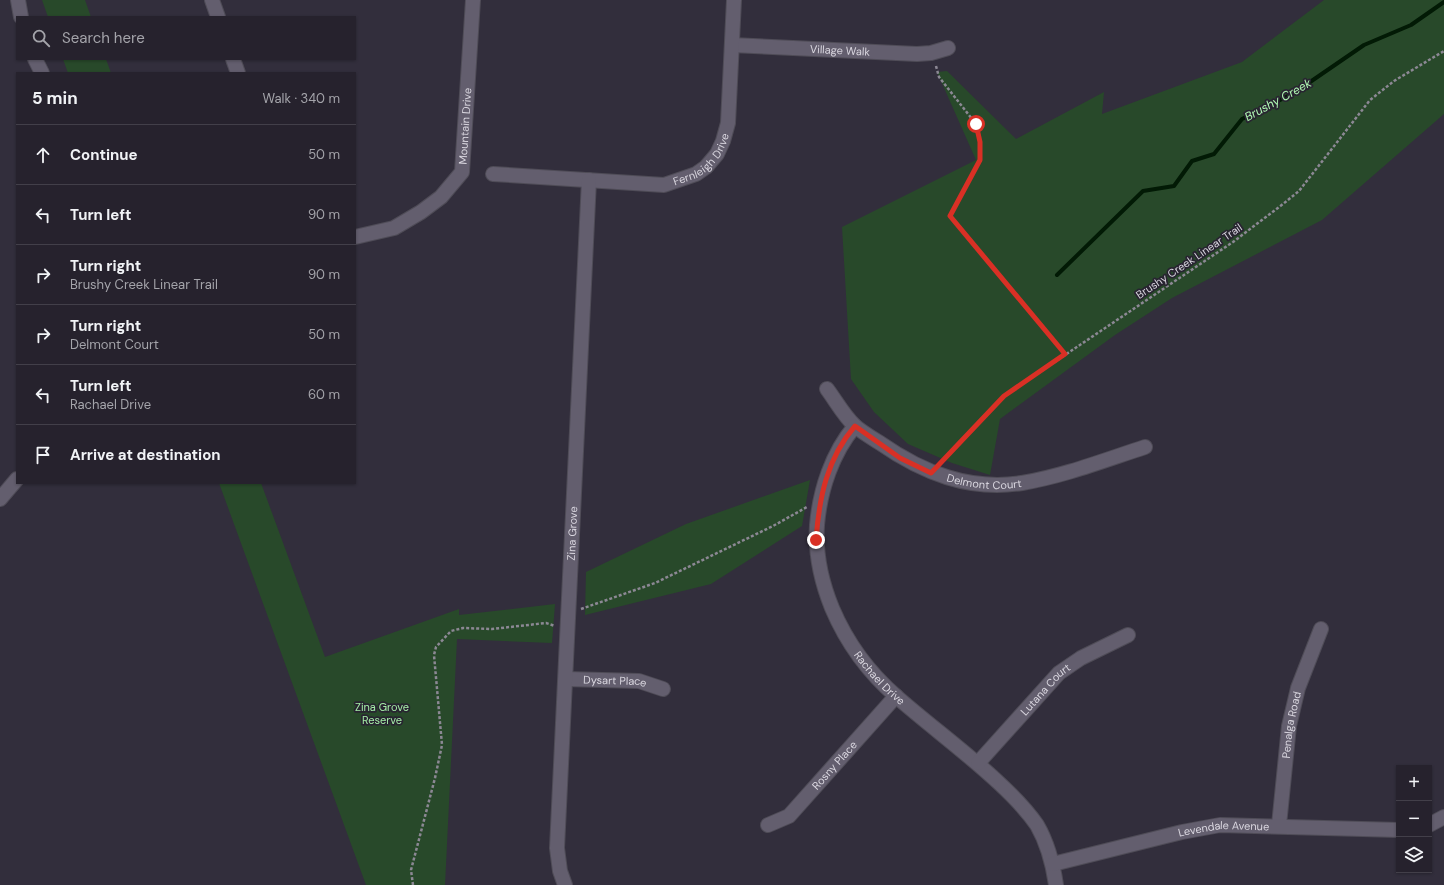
<!DOCTYPE html>
<html lang="en">
<head>
<meta charset="utf-8">
<style>
  :root { --surface:#26222d; --page:#2e2a35; --text:#f1f3f6; --muted:#a4a4aa; --line:#423f49 }
  body { margin:0; font-family:"DM Sans",sans-serif; background:var(--page); color:var(--text) }
  .controls { position:absolute; right:12px; bottom:12px; display:grid; overflow:hidden; border-radius:0px; box-shadow:0 1px 3px #0004 }
  .controls button { width:36px; height:36px; display:grid; place-items:center; padding:0; border:0; border-bottom:1px solid var(--line); background:var(--surface); color:var(--text); font:20px sans-serif }
  .stop { position:absolute; width:12px; height:12px; margin:-9px; border:3px solid #d93025; border-radius:50%; background:#fff }
  .stop.end { background:#d93025; border-color:#fff; box-shadow:0 1px 4px #0008 }
  .list { margin:0; padding:0; list-style:none }
  h2 { display:flex; justify-content:space-between; align-items:center; height:52px; margin:0; padding:0 16px; font-size:17px }
  h2 small { font-size:13px; font-weight:400; color:var(--muted) }
  .list li { display:grid; grid-template-columns:26px 1fr auto; gap:12px; align-items:center; box-sizing:border-box; height:60px; padding:0 16px; border-top:1px solid var(--line) }
  .list b { display:block; font-size:15px; white-space:nowrap }
  .list p { margin:0; font-size:13px; white-space:nowrap; color:var(--muted) }
  .list em { font-size:13px; font-style:normal; color:var(--muted) }
  .icon { flex:none; width:22px; height:22px; fill:none; stroke:currentColor; stroke-width:2; stroke-linecap:round; stroke-linejoin:round }
  .map { position:relative; flex:none; width:1444px; height:885px; overflow:hidden }
  .search { position:absolute; background:var(--surface); box-shadow:0 1px 3px #0004; left:16px; top:16px; width:340px; height:44px; display:flex; align-items:center; gap:10px; box-sizing:border-box; padding:0 14px; border-radius:0px; color:var(--muted); font-size:15px }
  .panel { position:absolute; background:var(--surface); box-shadow:0 1px 3px #0004; left:16px; top:72px; width:340px; height:412px; border-radius:0px }
  .map>svg:first-child { display:block }
  .green { fill:#28492a }
  .lines { fill:none; stroke-linecap:round; stroke-linejoin:round }
  .stream { stroke:#021a05; stroke-width:4 }
  .minor-casing { stroke:#4f4c57; stroke-width:16 }
  .path { stroke:#8c8894; stroke-width:2.5; stroke-dasharray:3 2; stroke-linecap:butt }
  .minor { stroke:#635e6e; stroke-width:14 }
  .route { stroke:#d93025; stroke-width:5 }
  .labels { text-anchor:middle; stroke-width:3.5; stroke-linejoin:round; paint-order:stroke }
  .street-label { font-size:11px; fill:#d9d6df; stroke:#282431 }
  .park-label { font-size:11px; fill:#a5eda7; stroke:#282431 }
  .water-label { font-size:12px; font-style:italic; fill:#b0f9b3; stroke:#282431 }
</style>
</head>
<body>
<div class="map">
<svg width="1444" height="885" viewBox="0 0 1444 885">
  <rect width="100%" height="100%" fill="#322e3c"/>
  <!-- green -->
  <g class="green">
    <path d="M42,0H85L91,17H48Z"/>
    <path d="M1324,0H1444V114L1322,220L1172,298L1115,335L1000,419L990,475L952,463L908,444L874,412L851,379L842,227L976,160L937,72L947,71L1016,139L1104,92L1102,114L1242,62Z"/>
    <path d="M63,59H106L111,73H68Z"/>
    <path d="M810,480L802,526L711,584L585,615L586,572L686,524Z"/>
    <path d="M219,483H261L325,657L459,609V615L555,604L552,643L457,639L445,885H366Z"/>
  </g>
  <g class="lines">
    <!-- stream -->
    <path class="stream" d="M1057,275L1143,191L1174,186L1192,161L1214,154L1242,119L1294,93L1364,45L1411,25L1444,2"/>
    <defs>
      <g id="minor">
        <path d="M18,0L21,17"/>
        <path d="M212,0L218,17"/>
        <path id="s1" d="M732,45L917,54L931,53L948,48"/>
        <path d="M35,59L42,73"/>
        <path d="M233,59L238,73"/>
        <path id="s2" d="M493,174L664,185L696,174L706,167L717,154L723,141L728,123L734,0"/>
        <path id="s3" d="M355,237L394,228L421,212L441,197L462,172L473,0"/>
        <path id="s4" d="M827,389C836,401 844,416 855,426C862,432 872,438 880,443C923,473 969,491 1022,483C1064,476 1105,460 1145,447"/>
        <path id="s5" d="M855,426C832,453 820,490 817,525C815,555 821,581 832,608C846,641 869,673 897,697C930,726 966,752 999,783C1013,796 1026,809 1037,825C1048,844 1053,864 1056,885"/>
        <path d="M0,499L17,479"/>
        <path id="s6" d="M566,679L639,681L663,689"/>
        <path id="s7" d="M978,763L1059,673L1081,658L1128,635"/>
        <path id="s8" d="M768,825L789,816L896,696"/>
        <path id="s9" d="M1279,825L1289,726L1298,688L1321,629"/>
        <path d="M1429,825L1444,817"/>
        <path id="s10" d="M1053,864L1182,832L1220,825L1399,830"/>
        <path id="s11" d="M565,885L560,871L557,848L589,180"/>
      </g>
    </defs>
    <!-- minor casing -->
    <use href="#minor" class="minor-casing"/>
    <!-- path -->
    <g class="path">
      <path d="M936,66L939,77L976,124L980,142V160L950,215L1065,354"/>
      <path d="M942,461L1004,396L1233,242L1283,204L1299,191L1370,100L1394,81L1444,51"/>
      <path d="M581,609L655,583L773,526L807,507"/>
      <path d="M413,885L411,870L435,778L442,745L434,655L436,647L451,631L463,628L492,629L546,623L555,626"/>
    </g>
    <!-- minor -->
    <use href="#minor" class="minor"/>
  </g>
  <g class="lines">
    <!-- route -->
    <path class="route" d="M816,540C819,498 827,458 855,426L900,458L931,473L1004,396L1065,354L950,216L980,160V142L976,124"/>
  </g>
  <g class="labels">
    <!-- street labels -->
    <g class="street-label">
      <text dy="4" stroke="none"><textPath href="#s1" startOffset="108">Village Walk</textPath></text>
      <text dy="4" stroke="none"><textPath href="#s3" startOffset="175">Mountain Drive</textPath></text>
      <text dy="4" stroke="none"><textPath href="#s2" startOffset="219">Fernleigh Drive</textPath></text>
      <text transform="translate(1189 261) rotate(-34)" y="4">Brushy Creek Linear Trail</text>
      <text dy="4" stroke="none"><textPath href="#s4" startOffset="190">Delmont Court</textPath></text>
      <text dy="4" stroke="none"><textPath href="#s11" startOffset="353">Zina Grove</textPath></text>
      <text dy="4" stroke="none"><textPath href="#s5" startOffset="278">Rachael Drive</textPath></text>
      <text dy="4" stroke="none"><textPath href="#s6" startOffset="49">Dysart Place</textPath></text>
      <text dy="4" stroke="none"><textPath href="#s7" startOffset="100">Lutana Court</textPath></text>
      <text dy="4" stroke="none"><textPath href="#s9" startOffset="101">Penalga Road</textPath></text>
      <text dy="4" stroke="none"><textPath href="#s8" startOffset="91">Rosny Place</textPath></text>
      <text dy="4" stroke="none"><textPath href="#s10" startOffset="175">Levendale Avenue</textPath></text>
    </g>
    <!-- park labels -->
    <g class="park-label">
      <text x="382" y="711">Zina Grove<tspan x="382" dy="13">Reserve</tspan></text>
    </g>
    <!-- water labels -->
    <g class="water-label">
      <text transform="translate(1278 100) rotate(-29)" y="4">Brushy Creek</text>
    </g>
  </g>
</svg>
<div class="controls">
<button>+</button>
<button>−</button>
<button><svg class="icon" aria-label="layers" viewBox="0 0 24 24"><path d="M12 4l9 5-9 5-9-5zM3 14l9 5 9-5"/></svg></button>
</div>
<div class="stop" style="left:976px;top:124px"></div>
<div class="stop end" style="left:816px;top:540px"></div>
<div class="search"><svg class="icon" aria-label="search" viewBox="0 0 24 24"><circle cx="10" cy="10" r="6"/><path d="M15 15l6 6"/></svg>Search here</div>
<section class="panel">
<h2>5 min<small>Walk · 340 m</small></h2>
<ul class="list">
<li><svg class="icon" aria-label="ahead" viewBox="0 0 24 24"><path d="M12 20V5M6 11l6-6 6 6"/></svg><div><b>Continue</b></div><em>50 m</em></li>
<li><svg class="icon" aria-label="left" viewBox="0 0 24 24"><path d="M17 20v-9H6M10 6l-5 5 5 5"/></svg><div><b>Turn left</b></div><em>90 m</em></li>
<li><svg class="icon" aria-label="right" viewBox="0 0 24 24"><path d="M7 20v-9h11M14 6l5 5-5 5"/></svg><div><b>Turn right</b><p>Brushy Creek Linear Trail</p></div><em>90 m</em></li>
<li><svg class="icon" aria-label="right" viewBox="0 0 24 24"><path d="M7 20v-9h11M14 6l5 5-5 5"/></svg><div><b>Turn right</b><p>Delmont Court</p></div><em>50 m</em></li>
<li><svg class="icon" aria-label="left" viewBox="0 0 24 24"><path d="M17 20v-9H6M10 6l-5 5 5 5"/></svg><div><b>Turn left</b><p>Rachael Drive</p></div><em>60 m</em></li>
<li><svg class="icon" aria-label="arrive" viewBox="0 0 24 24"><path d="M6 21V4h12l-3 4 3 4H6"/></svg><div><b>Arrive at destination</b></div></li>
</ul>
</section>
</div>
</body>
</html>
